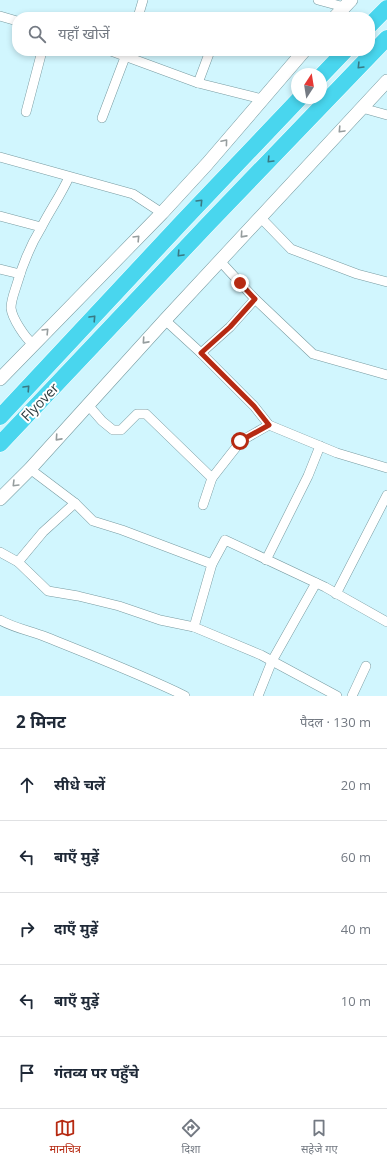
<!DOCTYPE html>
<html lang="hi">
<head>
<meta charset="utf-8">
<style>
  :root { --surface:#fff; --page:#f6f6f7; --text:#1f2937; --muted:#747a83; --line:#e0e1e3; --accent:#b62a12 }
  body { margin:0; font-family:"Open Sans","Noto Sans Devanagari",sans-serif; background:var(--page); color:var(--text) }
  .compass { position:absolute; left:291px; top:68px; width:36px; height:36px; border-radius:50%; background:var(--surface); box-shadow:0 2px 6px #0003; rotate:12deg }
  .stop { position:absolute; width:12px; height:12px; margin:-9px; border:3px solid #b62a12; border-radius:50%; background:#fff }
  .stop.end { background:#b62a12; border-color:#fff; box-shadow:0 1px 4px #0008 }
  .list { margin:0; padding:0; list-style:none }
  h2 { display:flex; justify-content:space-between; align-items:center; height:52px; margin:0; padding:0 16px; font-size:17px }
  h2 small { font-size:13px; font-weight:400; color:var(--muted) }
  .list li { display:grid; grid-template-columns:26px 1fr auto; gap:12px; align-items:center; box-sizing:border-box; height:72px; padding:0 16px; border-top:1px solid var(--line) }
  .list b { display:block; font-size:15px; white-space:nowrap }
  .list em { font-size:13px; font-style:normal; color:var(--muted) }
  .icon { flex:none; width:22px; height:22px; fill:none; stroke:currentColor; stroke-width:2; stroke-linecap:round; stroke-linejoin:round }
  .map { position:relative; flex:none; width:387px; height:696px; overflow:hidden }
  .search { position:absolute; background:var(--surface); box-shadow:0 2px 6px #0003; left:12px; right:12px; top:12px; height:44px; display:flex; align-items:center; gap:10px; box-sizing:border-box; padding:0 14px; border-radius:16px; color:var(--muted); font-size:15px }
  .sheet { height:412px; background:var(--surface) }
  nav { display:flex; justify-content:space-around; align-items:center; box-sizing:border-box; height:56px; border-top:1px solid var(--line); background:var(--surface); font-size:11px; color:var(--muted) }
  nav a { display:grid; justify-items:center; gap:2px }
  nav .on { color:var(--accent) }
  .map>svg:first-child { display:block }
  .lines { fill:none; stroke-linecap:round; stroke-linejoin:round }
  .street-casing { stroke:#789ba1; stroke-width:10 }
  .secondary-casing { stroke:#789ba1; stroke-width:14 }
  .highway-casing { stroke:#fff; stroke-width:17 }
  .street { stroke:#fff; stroke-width:9 }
  .secondary { stroke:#fff; stroke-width:13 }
  .highway { stroke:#49d6ee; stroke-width:16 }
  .oneway { stroke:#387984 }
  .oneway2 { stroke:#969d9e }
  .route { stroke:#b62a12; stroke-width:5 }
  .labels { text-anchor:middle; stroke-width:4; stroke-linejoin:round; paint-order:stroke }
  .street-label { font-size:14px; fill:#2d3b3e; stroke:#fff }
</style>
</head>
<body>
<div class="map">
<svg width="387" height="696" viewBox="0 0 387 696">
  <rect width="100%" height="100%" fill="#d1f6fe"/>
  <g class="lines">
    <defs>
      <g id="street">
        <path d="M318,0L344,7"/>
        <path d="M0,16L17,21"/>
        <path d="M138,17L143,0"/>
        <path d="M111,51L198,83L262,99"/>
        <path d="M198,83L210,51"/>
        <path d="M362,108L387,115"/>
        <path d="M26,112L42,51"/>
        <path d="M102,118L127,52"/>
        <path d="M0,157L133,194L162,213"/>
        <path d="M0,216L41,227"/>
        <path d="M260,217L291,249L357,274L387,282"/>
        <path d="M220,261L255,299L313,354L387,375"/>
        <path d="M0,269L20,274"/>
        <path d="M165,320L201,353L230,327L255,299"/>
        <path d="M33,344C25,338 12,318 11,308C11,301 14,293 16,287C22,266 30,246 41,228C50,210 61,195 69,177"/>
        <path d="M201,353L254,406L269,425L337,453L387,468"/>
        <path d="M88,405L102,421L113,430H121L137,414H146L212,478L241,441L269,425"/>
        <path d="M30,469L75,503L93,521L122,530L212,564"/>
        <path d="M203,505L212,478"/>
        <path d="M0,552L18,562L48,591L78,596L119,606L160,620L194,627"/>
        <path d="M266,560L308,476L320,446"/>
        <path d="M18,562L43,532L75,503"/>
        <path d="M336,594L387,495"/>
        <path d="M0,620C14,628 31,631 46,637C93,656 140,674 185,696"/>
        <path d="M258,696L272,661L316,583"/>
        <path d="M337,696L261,655L194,627L212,564L225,540L325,587L387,622"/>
        <path d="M352,696L366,666"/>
      </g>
      <g id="secondary">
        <path d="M335,17L351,0"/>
        <path d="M0,379L162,213L207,164L304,51"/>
        <path d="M0,499L30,469L165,320L387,81"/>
      </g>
      <g id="highway">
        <path d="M370,25L387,8"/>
        <path d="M321,76L345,51"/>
        <path d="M0,417L183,221L300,98"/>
        <path d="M0,444L209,223L387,38"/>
      </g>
    </defs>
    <!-- street casing -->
    <use href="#street" class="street-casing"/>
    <!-- secondary casing -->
    <use href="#secondary" class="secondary-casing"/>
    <!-- highway casing -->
    <use href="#highway" class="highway-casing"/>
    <!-- street -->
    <use href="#street" class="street"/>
    <!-- secondary -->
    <use href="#secondary" class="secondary"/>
    <!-- highway -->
    <use href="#highway" class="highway"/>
  </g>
  <!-- one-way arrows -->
  <defs><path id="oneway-chevron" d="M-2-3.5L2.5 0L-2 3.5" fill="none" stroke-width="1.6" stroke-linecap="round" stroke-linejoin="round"/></defs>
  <g class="oneway">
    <use href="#oneway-chevron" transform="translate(360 66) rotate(134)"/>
    <use href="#oneway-chevron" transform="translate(270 160) rotate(134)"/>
    <use href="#oneway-chevron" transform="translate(200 202) rotate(-46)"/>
    <use href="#oneway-chevron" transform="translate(180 254) rotate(133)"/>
    <use href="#oneway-chevron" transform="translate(93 318) rotate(-47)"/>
    <use href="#oneway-chevron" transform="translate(27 388) rotate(-47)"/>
  </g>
  <g class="oneway2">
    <use href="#oneway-chevron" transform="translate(341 130) rotate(133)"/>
    <use href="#oneway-chevron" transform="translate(225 142) rotate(-50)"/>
    <use href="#oneway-chevron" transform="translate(243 235) rotate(132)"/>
    <use href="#oneway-chevron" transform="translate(137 238) rotate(-46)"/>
    <use href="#oneway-chevron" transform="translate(46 331) rotate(-46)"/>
    <use href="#oneway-chevron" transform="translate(145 341) rotate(132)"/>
    <use href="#oneway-chevron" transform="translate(58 438) rotate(132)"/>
    <use href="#oneway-chevron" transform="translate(15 484) rotate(135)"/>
  </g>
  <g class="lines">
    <!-- route -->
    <path class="route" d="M240,283L255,299L230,327L201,353L254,406L269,425L240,441"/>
  </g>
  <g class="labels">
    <!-- street labels -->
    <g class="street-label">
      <text transform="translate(40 402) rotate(-46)" y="5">Flyover</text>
    </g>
  </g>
</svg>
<svg class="compass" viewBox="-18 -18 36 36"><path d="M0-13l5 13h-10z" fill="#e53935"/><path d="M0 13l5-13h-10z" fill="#747a83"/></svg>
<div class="stop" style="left:240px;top:441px"></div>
<div class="stop end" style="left:240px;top:283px"></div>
<div class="search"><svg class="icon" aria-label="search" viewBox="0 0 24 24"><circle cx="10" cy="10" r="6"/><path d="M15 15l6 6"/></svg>यहाँ खोजें</div>
</div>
<section class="sheet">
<h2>2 मिनट<small>पैदल · 130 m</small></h2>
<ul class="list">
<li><svg class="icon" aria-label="ahead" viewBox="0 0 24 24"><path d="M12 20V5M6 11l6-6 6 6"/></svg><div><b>सीधे चलें</b></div><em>20 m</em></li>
<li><svg class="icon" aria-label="left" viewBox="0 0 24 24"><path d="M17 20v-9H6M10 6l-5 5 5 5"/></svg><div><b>बाएँ मुड़ें</b></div><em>60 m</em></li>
<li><svg class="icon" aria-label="right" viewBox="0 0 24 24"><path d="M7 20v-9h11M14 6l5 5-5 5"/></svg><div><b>दाएँ मुड़ें</b></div><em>40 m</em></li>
<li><svg class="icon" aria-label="left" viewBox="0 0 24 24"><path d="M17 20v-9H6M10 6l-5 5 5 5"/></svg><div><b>बाएँ मुड़ें</b></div><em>10 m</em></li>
<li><svg class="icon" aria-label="arrive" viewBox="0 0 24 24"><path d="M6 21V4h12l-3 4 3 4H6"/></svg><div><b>गंतव्य पर पहुँचे</b></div></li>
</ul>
</section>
<nav>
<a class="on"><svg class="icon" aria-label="map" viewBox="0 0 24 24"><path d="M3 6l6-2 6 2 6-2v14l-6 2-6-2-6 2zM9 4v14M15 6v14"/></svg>मानचित्र</a>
<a><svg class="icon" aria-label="directions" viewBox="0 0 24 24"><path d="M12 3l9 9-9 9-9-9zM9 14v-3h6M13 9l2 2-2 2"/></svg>दिशा</a>
<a><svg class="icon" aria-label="saved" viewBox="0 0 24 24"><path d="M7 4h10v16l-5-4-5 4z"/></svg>सहेजे गए</a>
</nav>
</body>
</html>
